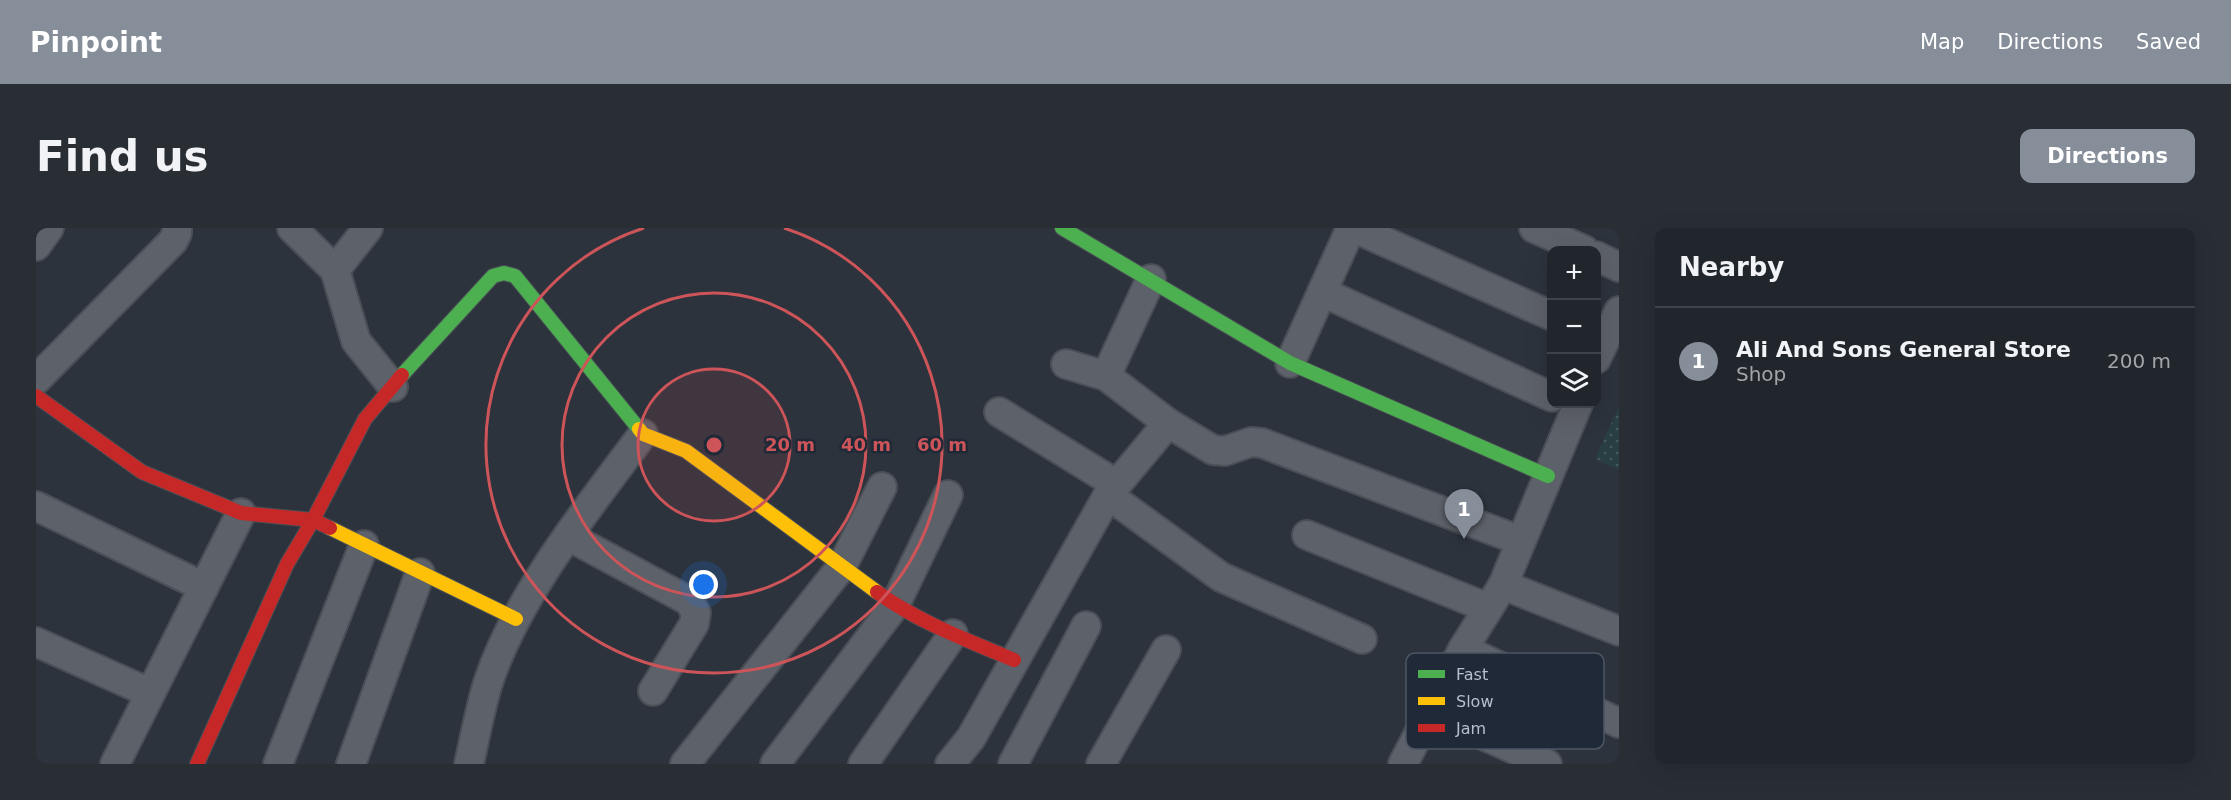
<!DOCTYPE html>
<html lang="en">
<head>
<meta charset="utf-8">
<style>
  :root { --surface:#21262d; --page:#292e35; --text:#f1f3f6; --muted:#a2a5aa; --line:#3e4349; --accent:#868e9a }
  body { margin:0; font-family:"DejaVu Sans",sans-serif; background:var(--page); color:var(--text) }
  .controls { position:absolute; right:18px; top:18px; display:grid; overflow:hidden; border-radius:12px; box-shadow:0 6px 24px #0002 }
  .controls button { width:54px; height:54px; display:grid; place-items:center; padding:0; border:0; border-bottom:2px solid var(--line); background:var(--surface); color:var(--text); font:30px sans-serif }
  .you { position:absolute; left:668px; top:357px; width:21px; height:21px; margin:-15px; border:4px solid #fff; border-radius:50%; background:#1a73e8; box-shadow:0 0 0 9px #1a73e833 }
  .badge { display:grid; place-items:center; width:39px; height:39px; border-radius:50%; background:var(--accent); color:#fff; font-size:20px; font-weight:700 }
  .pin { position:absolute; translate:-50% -50px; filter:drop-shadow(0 2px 3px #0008) }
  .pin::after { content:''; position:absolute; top:32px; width:21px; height:18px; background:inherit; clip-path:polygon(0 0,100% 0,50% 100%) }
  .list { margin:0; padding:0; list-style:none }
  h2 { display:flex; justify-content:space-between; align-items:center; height:78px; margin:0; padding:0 24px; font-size:26px }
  h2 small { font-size:20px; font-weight:400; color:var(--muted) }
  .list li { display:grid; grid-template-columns:39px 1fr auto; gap:18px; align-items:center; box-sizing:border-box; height:108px; padding:0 24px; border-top:2px solid var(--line) }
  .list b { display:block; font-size:22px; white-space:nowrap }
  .list p { margin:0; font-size:20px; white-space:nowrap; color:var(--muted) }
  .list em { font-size:20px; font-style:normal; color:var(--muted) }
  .icon { flex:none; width:33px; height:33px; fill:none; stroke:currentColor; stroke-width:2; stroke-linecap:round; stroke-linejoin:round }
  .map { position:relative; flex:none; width:1583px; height:536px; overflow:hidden; border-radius:12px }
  header { display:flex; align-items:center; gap:36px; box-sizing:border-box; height:84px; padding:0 30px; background:var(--accent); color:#fff }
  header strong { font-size:28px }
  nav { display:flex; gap:33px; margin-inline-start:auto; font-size:21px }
  .intro { display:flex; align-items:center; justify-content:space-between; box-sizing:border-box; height:144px; padding:0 36px }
  h1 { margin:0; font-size:42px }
  .button { padding:15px 27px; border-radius:12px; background:var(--accent); color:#fff; font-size:21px; font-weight:700 }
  main { display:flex; gap:36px; padding:0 36px }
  aside { flex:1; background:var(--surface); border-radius:12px; box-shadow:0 6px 24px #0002 }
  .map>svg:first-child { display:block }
  .green { fill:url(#green-dots) }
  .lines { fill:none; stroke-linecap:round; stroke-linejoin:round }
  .street-casing { stroke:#4a4f56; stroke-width:32 }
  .fast-casing { stroke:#4a4f56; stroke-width:16 }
  .slow-casing { stroke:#4a4f56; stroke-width:16 }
  .jam-casing { stroke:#4a4f56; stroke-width:16 }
  .street { stroke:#5d6169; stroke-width:28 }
  .fast { stroke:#4caf50; stroke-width:14 }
  .slow { stroke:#ffc107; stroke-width:14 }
  .jam { stroke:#c62828; stroke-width:14 }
  .ring { fill:none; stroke:#cd5559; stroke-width:3 }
  .key { fill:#1f2937; stroke:#4d5664; stroke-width:1.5 }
  .key-label { font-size:16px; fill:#b7bfcc }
  .centre { fill:#cd5559; stroke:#1f2937; stroke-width:3 }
  .ring-label { font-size:18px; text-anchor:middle; font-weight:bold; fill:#cd5559; stroke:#1f2937; stroke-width:5; stroke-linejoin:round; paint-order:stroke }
</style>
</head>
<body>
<header>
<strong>Pinpoint</strong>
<nav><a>Map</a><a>Directions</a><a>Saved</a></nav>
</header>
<div class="intro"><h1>Find us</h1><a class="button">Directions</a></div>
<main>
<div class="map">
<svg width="1583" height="536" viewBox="0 0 1583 536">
  <defs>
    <pattern id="green-dots" width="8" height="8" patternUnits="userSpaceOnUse" patternTransform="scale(1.5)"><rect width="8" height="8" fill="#293e42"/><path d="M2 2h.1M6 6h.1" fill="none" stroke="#46585c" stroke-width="1.8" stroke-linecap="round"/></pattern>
  </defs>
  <rect width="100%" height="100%" fill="#2c333c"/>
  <!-- green -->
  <path class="green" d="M1583,178V242L1559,231Z"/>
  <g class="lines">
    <defs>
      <g id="street">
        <path d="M256,0L299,42L320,113L357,159"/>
        <path d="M1318,0L1516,88"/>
        <path d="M1498,0L1548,22"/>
        <path d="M0,18L13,0"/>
        <path d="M1560,28L1583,39"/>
        <path d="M299,42L332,0"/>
        <path d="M1286,64L1516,169"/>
        <path d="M1560,131L1583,83"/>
        <path d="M1254,135L1315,0"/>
        <path d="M1030,136L1070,148L1132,195L1177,222L1189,223L1215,214L1226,215L1485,313"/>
        <path d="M1070,148L1115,51"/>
        <path d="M0,152L137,13L141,5V0"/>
        <path d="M963,184L1080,256"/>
        <path d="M1072,267L1185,349L1326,411"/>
        <path d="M0,278L168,359"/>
        <path d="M1271,307L1452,380"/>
        <path d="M532,308L653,373L660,385L658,396L617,463"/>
        <path d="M1467,357L1583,403"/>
        <path d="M0,414L114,465"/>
        <path d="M1427,421L1583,495"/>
        <path d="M1394,483L1511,536"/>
        <path d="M79,536L205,285"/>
        <path d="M242,536L328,317"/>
        <path d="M315,536L384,345"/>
        <path d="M433,536C439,509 444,481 452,455C481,367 552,280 607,206"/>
        <path d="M649,536L806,338L846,259"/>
        <path d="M739,536L859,377L912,267"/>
        <path d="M827,536L917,406"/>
        <path d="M914,536L935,510L1072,267L1132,195"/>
        <path d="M977,536L1050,398"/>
        <path d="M1065,536L1130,422"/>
        <path d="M1367,536L1427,421L1467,357L1542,176"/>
      </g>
      <g id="fast">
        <path d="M1026,0L1254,135L1512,248"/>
        <path d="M366,147L457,48L468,45L479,48L603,201"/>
      </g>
      <g id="slow">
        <path d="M603,201L607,206L650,223L841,364"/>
        <path d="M294,300L480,391"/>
      </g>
      <g id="jam">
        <path d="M0,168L106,244L205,285L277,292L294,300"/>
        <path d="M841,364C882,394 931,412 978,432"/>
        <path d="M161,536L251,336L277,292L329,191L366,147"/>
      </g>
    </defs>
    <!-- street casing -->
    <use href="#street" class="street-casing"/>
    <!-- fast casing -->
    <use href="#fast" class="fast-casing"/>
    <!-- slow casing -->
    <use href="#slow" class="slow-casing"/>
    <!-- jam casing -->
    <use href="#jam" class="jam-casing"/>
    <!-- street -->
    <use href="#street" class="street"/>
    <!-- fast -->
    <use href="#fast" class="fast"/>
    <!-- slow -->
    <use href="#slow" class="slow"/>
    <!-- jam -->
    <use href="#jam" class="jam"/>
  </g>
  <!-- distance rings -->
  <circle cx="678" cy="217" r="76" fill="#cd5559" fill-opacity=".12"/>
  <g class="ring">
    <circle cx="678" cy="217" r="76"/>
    <circle cx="678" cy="217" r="152"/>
    <path d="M748 0A228 228 0 1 1 608 0"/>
  </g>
  <!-- legend -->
  <rect x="1370" y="425" width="198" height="96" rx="9" class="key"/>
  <rect x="1382" y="442" width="27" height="8" fill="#4caf50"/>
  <rect x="1382" y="469" width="27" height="8" fill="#ffc107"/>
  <rect x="1382" y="496" width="27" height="8" fill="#c62828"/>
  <g class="key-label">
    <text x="1420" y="452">Fast</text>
    <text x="1420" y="479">Slow</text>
    <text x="1420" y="506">Jam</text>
  </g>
  <circle cx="678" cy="217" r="9" class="centre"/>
  <g class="ring-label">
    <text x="754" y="223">20 m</text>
    <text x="830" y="223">40 m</text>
    <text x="906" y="223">60 m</text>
  </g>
</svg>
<div class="controls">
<button>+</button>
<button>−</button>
<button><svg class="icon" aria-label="layers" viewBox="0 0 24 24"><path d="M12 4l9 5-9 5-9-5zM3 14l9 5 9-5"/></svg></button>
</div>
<div class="you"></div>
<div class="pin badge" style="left:1428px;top:311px">1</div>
</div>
<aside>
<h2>Nearby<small></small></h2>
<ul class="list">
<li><span class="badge">1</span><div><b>Ali And Sons General Store</b><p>Shop</p></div><em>200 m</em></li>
</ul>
</aside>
</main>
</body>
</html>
